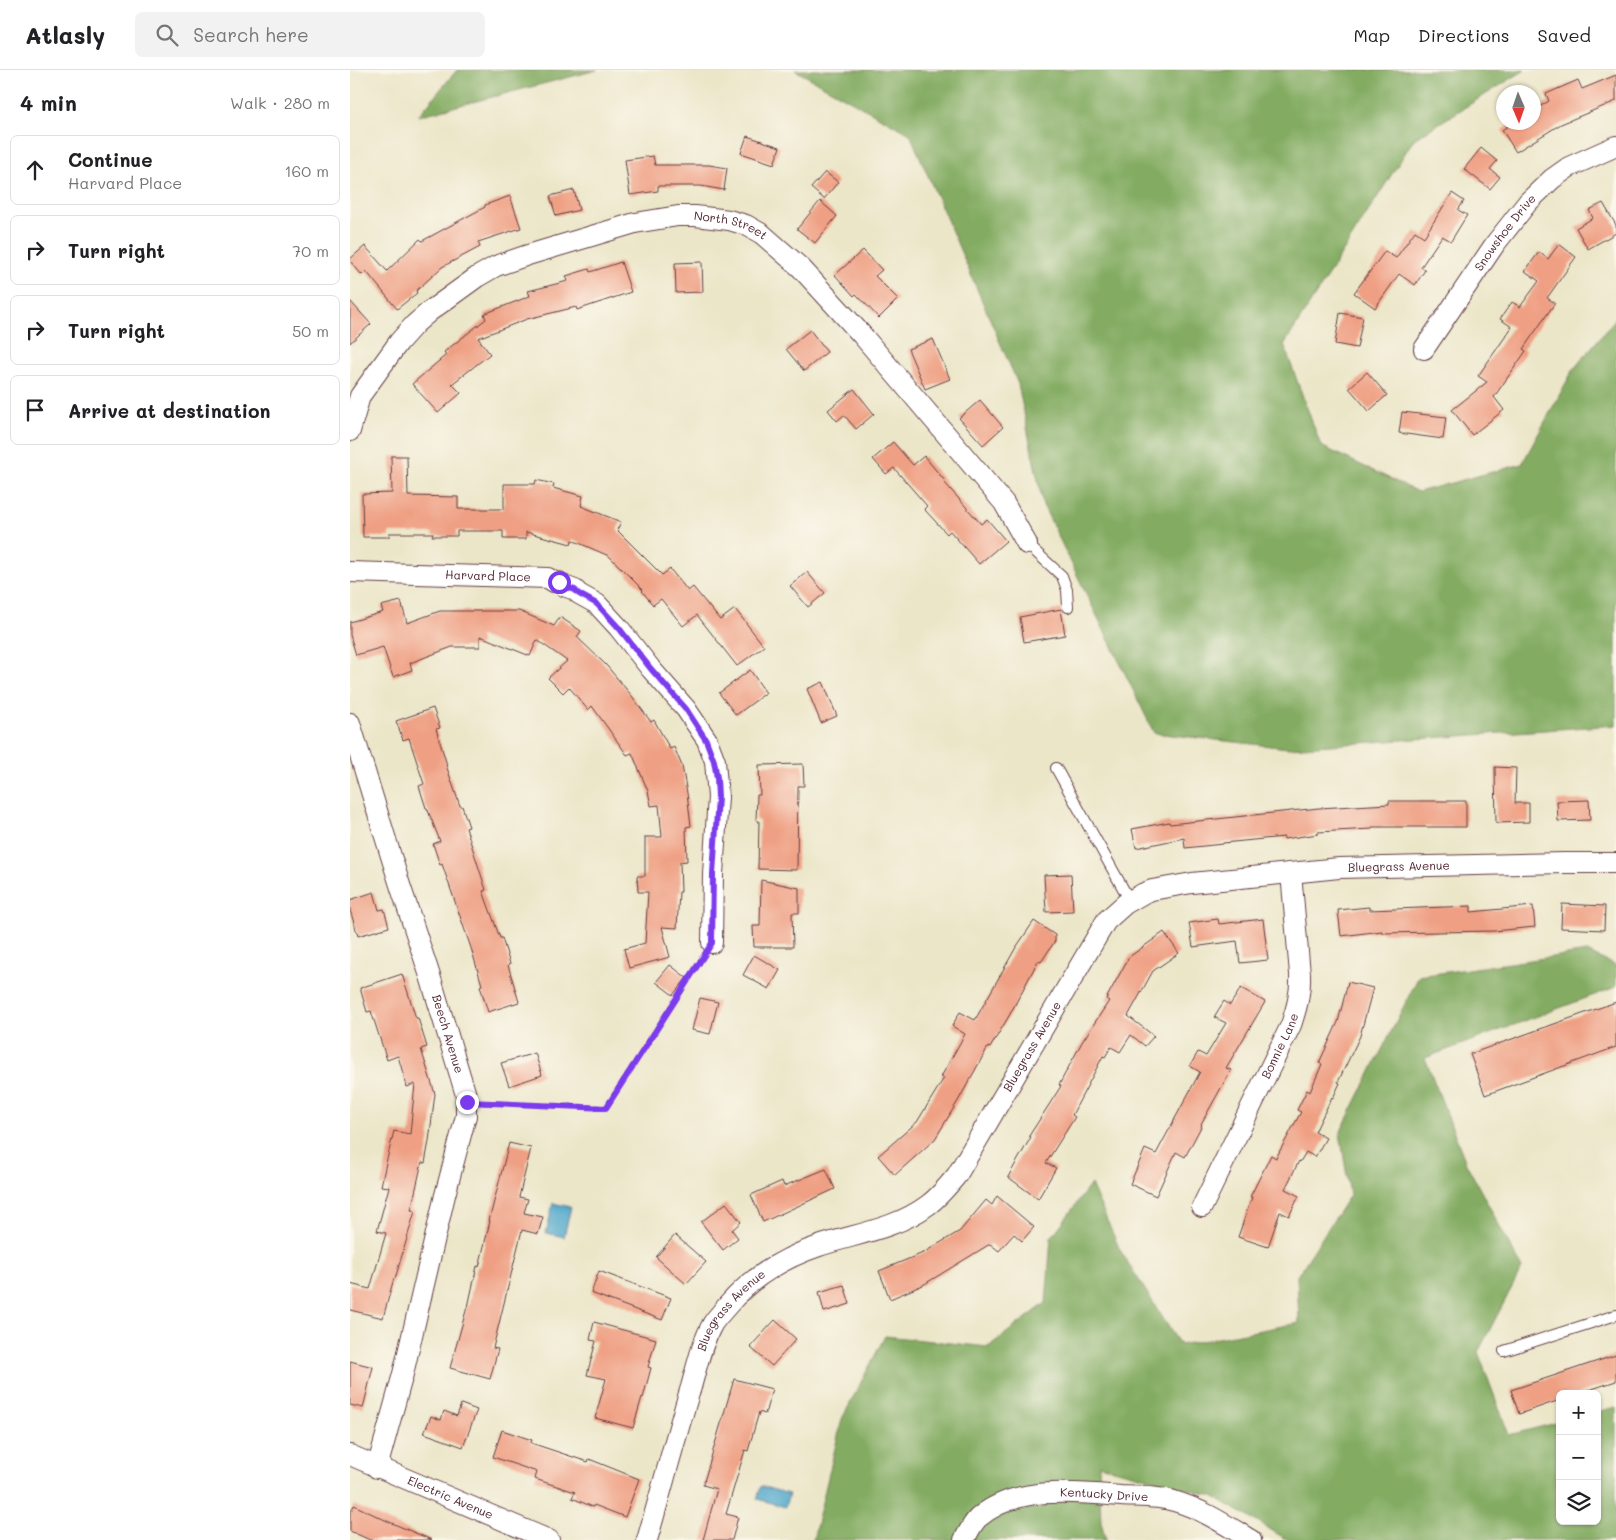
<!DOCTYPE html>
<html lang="en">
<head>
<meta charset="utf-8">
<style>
  :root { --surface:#fff; --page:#f2f2f2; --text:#202124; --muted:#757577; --line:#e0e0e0 }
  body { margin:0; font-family:Mali,sans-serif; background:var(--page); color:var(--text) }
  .controls { position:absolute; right:15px; bottom:15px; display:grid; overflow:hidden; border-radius:8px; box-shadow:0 1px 4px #0004 }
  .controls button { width:45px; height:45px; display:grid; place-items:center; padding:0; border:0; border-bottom:1px solid var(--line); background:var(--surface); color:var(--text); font:25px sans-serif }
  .compass { position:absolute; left:1146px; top:15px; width:45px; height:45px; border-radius:50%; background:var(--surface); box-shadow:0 1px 4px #0004; rotate:178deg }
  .stop { position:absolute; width:15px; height:15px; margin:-11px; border:4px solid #7c3aed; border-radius:50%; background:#fff }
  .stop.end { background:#7c3aed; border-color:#fff; box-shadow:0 1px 5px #0008 }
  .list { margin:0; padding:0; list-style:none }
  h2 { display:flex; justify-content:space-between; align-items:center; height:65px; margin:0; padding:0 20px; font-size:21px }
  h2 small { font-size:16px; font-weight:400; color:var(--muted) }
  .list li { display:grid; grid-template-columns:32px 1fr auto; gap:15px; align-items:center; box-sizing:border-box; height:70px; margin:0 10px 10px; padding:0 10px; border:1px solid var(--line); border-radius:8px }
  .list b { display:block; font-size:19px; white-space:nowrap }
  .list p { margin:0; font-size:16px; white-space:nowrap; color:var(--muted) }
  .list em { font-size:16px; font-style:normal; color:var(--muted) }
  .icon { flex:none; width:28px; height:28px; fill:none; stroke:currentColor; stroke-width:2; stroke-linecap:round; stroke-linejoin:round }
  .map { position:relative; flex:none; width:1266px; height:1470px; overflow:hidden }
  header { display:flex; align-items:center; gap:30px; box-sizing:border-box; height:70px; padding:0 25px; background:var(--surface); border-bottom:1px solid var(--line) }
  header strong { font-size:24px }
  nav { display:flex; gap:28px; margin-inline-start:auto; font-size:18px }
  .search { width:350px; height:45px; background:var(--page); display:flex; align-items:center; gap:12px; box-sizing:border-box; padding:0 18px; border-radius:8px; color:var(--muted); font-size:19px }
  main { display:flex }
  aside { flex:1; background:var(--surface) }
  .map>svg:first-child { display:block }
  .forest { fill:#83ac62; stroke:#666646 }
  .water { fill:#4ba5c9; stroke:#4a627a }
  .building { fill:#efa084 }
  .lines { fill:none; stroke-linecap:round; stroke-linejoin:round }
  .service-casing { stroke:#623d43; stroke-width:12 }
  .minor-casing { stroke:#623d43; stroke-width:22 }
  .path { stroke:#623d43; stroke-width:3; stroke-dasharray:4 4; stroke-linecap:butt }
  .service { stroke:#fff; stroke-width:10 }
  .minor { stroke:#fff; stroke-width:20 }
  .route { stroke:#7c3aed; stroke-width:6 }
  .labels { text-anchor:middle; stroke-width:4; stroke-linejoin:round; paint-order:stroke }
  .street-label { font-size:12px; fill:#4a1f2b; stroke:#fbf7ec }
</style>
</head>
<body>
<header>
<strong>Atlasly</strong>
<div class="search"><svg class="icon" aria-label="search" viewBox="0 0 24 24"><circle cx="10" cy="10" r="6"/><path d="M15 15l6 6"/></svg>Search here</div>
<nav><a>Map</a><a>Directions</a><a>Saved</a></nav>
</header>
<main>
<aside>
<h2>4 min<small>Walk · 280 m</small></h2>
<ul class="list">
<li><svg class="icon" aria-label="ahead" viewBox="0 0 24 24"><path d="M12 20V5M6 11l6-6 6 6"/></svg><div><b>Continue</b><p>Harvard Place</p></div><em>160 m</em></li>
<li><svg class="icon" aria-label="right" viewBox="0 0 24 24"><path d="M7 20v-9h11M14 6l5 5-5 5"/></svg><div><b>Turn right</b></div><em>70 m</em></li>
<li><svg class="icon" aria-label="right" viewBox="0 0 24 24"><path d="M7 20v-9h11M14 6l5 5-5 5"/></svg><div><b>Turn right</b></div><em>50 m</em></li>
<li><svg class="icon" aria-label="arrive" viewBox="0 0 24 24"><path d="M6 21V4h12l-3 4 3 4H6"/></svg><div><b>Arrive at destination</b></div></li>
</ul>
</aside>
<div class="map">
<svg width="1266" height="1470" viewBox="0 0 1266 1470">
  <rect width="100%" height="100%" fill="#fbf7ec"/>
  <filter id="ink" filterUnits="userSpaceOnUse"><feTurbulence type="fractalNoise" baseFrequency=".02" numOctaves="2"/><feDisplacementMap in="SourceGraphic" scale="10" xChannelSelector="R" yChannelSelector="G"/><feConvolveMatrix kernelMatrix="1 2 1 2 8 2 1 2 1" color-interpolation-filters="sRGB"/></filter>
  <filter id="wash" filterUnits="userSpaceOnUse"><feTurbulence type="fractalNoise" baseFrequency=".0096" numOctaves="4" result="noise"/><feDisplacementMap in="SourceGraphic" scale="20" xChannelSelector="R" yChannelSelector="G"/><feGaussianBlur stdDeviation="1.12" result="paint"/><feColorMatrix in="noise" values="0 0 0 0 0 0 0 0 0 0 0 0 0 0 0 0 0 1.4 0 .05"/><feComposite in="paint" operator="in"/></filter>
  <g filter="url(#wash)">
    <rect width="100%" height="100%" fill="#ece6c9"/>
    <!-- forest -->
    <g class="forest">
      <path d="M107,0H247L68,46Z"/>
      <path d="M445,0H1175L1064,69L934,275L971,376L1068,422L1172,394L1223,300L1266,248V655L938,678L804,663L693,435L668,314L560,64Z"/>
      <path d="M1237,882L1266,896V917L1075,988L1116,1093L1172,1198L1128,1282L1159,1365L1210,1352V1451H1247V1342L1266,1337V1470H938L863,1426L749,1395L751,1452L756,1470H463L492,1349L535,1266L638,1277L696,1233L701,1168L741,1114L770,1180L830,1275L949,1253L947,1206L1000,1125L990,1063L1069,906Z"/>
    </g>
    <!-- water -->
    <g class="water">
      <path d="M203,1133L221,1137L214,1167L196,1163Z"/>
      <path d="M411,1416L439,1424L435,1437L407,1429Z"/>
    </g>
    <g id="blocks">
      <!-- building -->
      <g class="building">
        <path d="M1266,5V31L1211,54L1166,82L1152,60L1164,52H1184V40L1199,31L1196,24L1228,10L1232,19Z"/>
        <path d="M397,66L430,77L424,94L391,83Z"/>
        <path d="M1131,78L1147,91L1140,99L1150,107L1140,119L1114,99Z"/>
        <path d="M303,86L305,95H359L377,98L374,120L351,116H308V121L280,125L275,90Z"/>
        <path d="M475,102L488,112L474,129L461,118Z"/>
        <path d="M224,120L229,140L206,146L200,126Z"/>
        <path d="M1102,123L1114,131L1108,140L1117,145L1101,171L1092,166L1071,197L1075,200L1065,215L1049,204L1025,238L1004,223L1035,181L1046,188L1065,161L1074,167Z"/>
        <path d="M160,126L171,158L128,172L130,177L92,197L66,221L67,223L47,239L16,201L12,205L0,191V189L15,176L37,201L70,169L72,171L135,137V135Z"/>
        <path d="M470,131L487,146L465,173L447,159Z"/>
        <path d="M1253,133L1266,155V163L1238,179L1226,158L1243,148L1239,140Z"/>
        <path d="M1209,174L1226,187L1197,228L1205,233L1173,279L1176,281L1144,327L1154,340L1122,365L1102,340L1137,312L1128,306L1162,257L1150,249L1162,232L1170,237L1189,211L1175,201L1189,182L1198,189Z"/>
        <path d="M513,180L532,200L525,206L548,229L529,248L506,224L504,226L485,205Z"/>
        <path d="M271,192L281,222L227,240L226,237L177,249L128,268L140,284L102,314L111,323L88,343L62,314L96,285L94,282L136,249L134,244L180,226L178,221L218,211L216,206L239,199L240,202Z"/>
        <path d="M352,192L353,222L326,223L325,193Z"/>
        <path d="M0,231L21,254L0,273Z"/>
        <path d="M990,243L1013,247L1007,278L985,274Z"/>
        <path d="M460,260L477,282L454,301L436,279Z"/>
        <path d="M583,269L600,309L575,319L558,279Z"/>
        <path d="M1017,302L1037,325L1019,341L999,318Z"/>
        <path d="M504,319L524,344L506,359L494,345L487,351L478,340Z"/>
        <path d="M630,330L653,357L633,375L609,348Z"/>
        <path d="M1052,342L1096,347L1093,369L1049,363Z"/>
        <path d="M543,372L563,395L574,386L595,411L594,412L631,454L637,449L656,471L629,494L600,461L597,464L574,439L577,436L544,398L536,404L523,389Z"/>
        <path d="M41,386H57L58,426L108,427V439H154V414H185L186,410L204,414L203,418L233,426L231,436L271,452L267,460L312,505L320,499L338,521L343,517L370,550L385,539L414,576L387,596L347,545L333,556L311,529L303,535L292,521L293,520L259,486L222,470L221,474L176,462V469H153V461H107V466H82L83,463H39V467H13L12,424L42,423Z"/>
        <path d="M457,502L475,523L458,537L440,516Z"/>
        <path d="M51,531L57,553L90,541H169L204,556L210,547L231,561L227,567L256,595L282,626L301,652L304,650L320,679L324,677L332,696L337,723L341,756L336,757L337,791L330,792L331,822H329L327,858L312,857L320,887L279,898L274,879L295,873L298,822H288L287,806H295V767H312L309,735L301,736L298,721L282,683L277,685L242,636L238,640L219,617L213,623L198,608L217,591L187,570L180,586L130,566V577H102L60,593L62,600L43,607L33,577L6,585L0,565V552L33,542L31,536Z"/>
        <path d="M711,539L715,565L674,572L670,547Z"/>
        <path d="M400,600L416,623L386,645L369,623Z"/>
        <path d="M473,612L487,646L471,653L457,619Z"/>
        <path d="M83,638L90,658L86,659L97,695H96L110,736H112L119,757L116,758L136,820L133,821L150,868H152L160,894L158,895L169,932L138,942L130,916L132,915L121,878L92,794L90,795L83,774L90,771L77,738H76L69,716L74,714L59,668L53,670L46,651Z"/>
        <path d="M453,694L454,716H448L447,800L408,799L409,751L406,750L407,725H410L409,695Z"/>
        <path d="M1145,697L1166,698L1165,733H1179V752L1146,753Z"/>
        <path d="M1239,730L1240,750L1208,751L1207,731Z"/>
        <path d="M1039,731H1116V757H1022V759L968,762V764L934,769V767L873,773V774L835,778L834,768L786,778L782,759L819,752L820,754L969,738L1039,734Z"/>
        <path d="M721,804L723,841L696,842L694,805Z"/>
        <path d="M411,810L449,818V843H442L443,877H404L403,856H410Z"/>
        <path d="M24,822L29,840L34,839L39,857L8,866L0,840V830Z"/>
        <path d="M1212,834L1255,836L1254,860L1211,858Z"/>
        <path d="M1121,836V842L1183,836L1185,857L1144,861L1032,863V861L991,866L988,840L1019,837V840Z"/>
        <path d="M868,849L869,854L913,849L918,890L890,893L887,871L843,877L839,853Z"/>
        <path d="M684,851L705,865V871L691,892L688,891L659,946L640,978L638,977L608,1031L585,1069L545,1105L528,1086L567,1052L594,1008L591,1007L615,964L602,956L610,942L625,950L665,879Z"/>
        <path d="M814,862L829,883L803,901L778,946L804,966L795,976L781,965L770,982L761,977L755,987L753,986L722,1045L725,1047L696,1093L706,1098L688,1129L658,1107L681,1067L679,1066L711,1016L709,1015L732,972L759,931L756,929L779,887Z"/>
        <path d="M404,885L430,900L419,919L393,905Z"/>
        <path d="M320,895L337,908L323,925L306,912Z"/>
        <path d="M52,904L66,948H68L77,977L71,979L85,1024L79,1071L75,1093L72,1092L61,1140L65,1141L45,1209L44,1208L33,1248L0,1240V1214L20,1219L36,1163L27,1161L39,1117L31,1116L36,1093L44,1061L60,1064L65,1014L57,1017L48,986L37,990L21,941L17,942L10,918Z"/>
        <path d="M998,912L1023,918L1010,966L988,1012L990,1013L983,1028L982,1027L965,1062L976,1068L965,1087L956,1082L950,1092L949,1091L935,1119L949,1126L939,1146L930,1142L918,1177L888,1167L902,1127H900L921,1085L926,1088L951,1042L947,1040L957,1020L960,1022L972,994L969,993L988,952Z"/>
        <path d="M891,918L915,932L876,998L881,1000L851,1054L852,1055L835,1087L826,1082L806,1126L780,1114L795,1079L806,1084L850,1002L840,996L848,982L856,986L876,953L864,947L874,931L880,935Z"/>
        <path d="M350,928L368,932L360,964L342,960Z"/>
        <path d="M1266,932V977L1135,1025L1120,984Z"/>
        <path d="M185,983L192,1005L159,1016L151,993Z"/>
        <path d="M159,1073L181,1078L169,1127L178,1129L174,1143L193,1147L188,1164L172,1160L143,1278L148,1279L140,1309L100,1298L117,1237H118L127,1196L129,1197L140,1151H139Z"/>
        <path d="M476,1099L485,1119L413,1152L401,1125L432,1111L434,1116Z"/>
        <path d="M647,1126L684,1157L672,1171L664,1164L649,1181L640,1174L573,1215L540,1229L529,1201L573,1183L610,1161L636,1130L642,1135Z"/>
        <path d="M376,1133L391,1152L382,1160L388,1168L373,1180L351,1152Z"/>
        <path d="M325,1165L356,1192L336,1214L306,1187Z"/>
        <path d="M249,1201L321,1228L312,1250L241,1223Z"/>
        <path d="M494,1215L500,1234L474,1242L469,1222Z"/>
        <path d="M425,1250L446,1269L422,1296L400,1277Z"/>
        <path d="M244,1252L306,1269L298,1297L301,1298L293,1328L292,1327L283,1358L245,1348L256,1309L237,1305L246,1271L240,1270Z"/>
        <path d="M1266,1285V1311L1227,1324H1210V1330L1169,1344L1161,1320Z"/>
        <path d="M0,1291L23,1297L13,1338L0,1335Z"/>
        <path d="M384,1309L422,1319L415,1344L409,1342L398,1381L395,1380L376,1444L388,1447L382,1470H353L367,1419L353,1415Z"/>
        <path d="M111,1334L127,1340L113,1377L74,1363L81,1346L91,1350L94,1341L107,1346Z"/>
        <path d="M152,1360L182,1370L181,1373L238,1392L239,1389L289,1409L275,1447L244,1435L243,1437L222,1428L225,1422L185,1409L187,1402L143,1387Z"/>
        <path d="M4,1435L37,1451L82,1470H20L0,1461V1444Z"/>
      </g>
    </g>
  </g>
  <g filter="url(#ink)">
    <use href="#blocks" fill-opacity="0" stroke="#623d43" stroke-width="1"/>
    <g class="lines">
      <defs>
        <g id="service">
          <path d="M677,474L712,506L717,520L718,537"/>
          <path d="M706,698L780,831"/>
          <path d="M1154,1281L1266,1245"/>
        </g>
        <g id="minor">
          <path id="s1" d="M1074,279L1145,174L1178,132L1202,109L1219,97L1266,76"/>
          <path id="s2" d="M0,361L10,326L49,272L65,254L80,241L127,207L146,196L178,185L285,153L328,146H345L379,150L396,155L412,164L451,198L512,265L654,433L677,474"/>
          <path id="s3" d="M0,502L198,508L204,512H209L214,516L225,520L229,524L247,534L269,558L301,599L336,639L357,670L365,691L368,727L363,804L362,873"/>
          <path id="s4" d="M0,653L49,812L80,906L116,1025V1046L95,1125L53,1304L27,1398"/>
          <path id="s5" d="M852,1137L941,955C947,937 951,922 950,904L941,803"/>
          <path id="s6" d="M0,1385L199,1470"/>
          <path id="s7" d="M297,1470C312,1419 325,1368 341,1317C347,1296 352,1272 363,1253C367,1247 373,1241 378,1235C402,1207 433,1188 469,1176C505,1164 546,1159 578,1135C589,1127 598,1116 607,1105L756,851L775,834L794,823L802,820L842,813L989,798L1215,793H1266"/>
          <path id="s8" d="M614,1470C618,1463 622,1454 628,1448C666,1415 725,1422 771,1426C787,1427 809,1426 824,1431C852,1439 876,1455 901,1470"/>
        </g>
      </defs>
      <!-- service casing -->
      <use href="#service" class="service-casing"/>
      <!-- minor casing -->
      <use href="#minor" class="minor-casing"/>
      <!-- path -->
      <path class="path" d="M133,1033L256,1037L352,888"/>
      <!-- service -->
      <use href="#service" class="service"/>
      <!-- minor -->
      <use href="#minor" class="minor"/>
    </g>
  </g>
  <g class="lines" filter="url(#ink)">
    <!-- route -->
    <path class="route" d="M117,1032L256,1038L362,873L363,804L368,727L367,708L364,691L356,670L336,639L301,599L269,558L247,534L229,524L225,520L214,516L209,512"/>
  </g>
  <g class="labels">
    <!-- street labels -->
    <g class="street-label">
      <text dy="4" stroke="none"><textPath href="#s2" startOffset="470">North Street</textPath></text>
      <text dy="4" stroke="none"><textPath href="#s1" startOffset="142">Snowshoe Drive</textPath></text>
      <text dy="4" stroke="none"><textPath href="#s3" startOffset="138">Harvard Place</textPath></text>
      <text dy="4" stroke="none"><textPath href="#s7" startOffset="1118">Bluegrass Avenue</textPath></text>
      <text dy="4" stroke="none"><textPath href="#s4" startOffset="326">Beech Avenue</textPath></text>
      <text dy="4" stroke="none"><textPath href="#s7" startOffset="668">Bluegrass Avenue</textPath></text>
      <text dy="4" stroke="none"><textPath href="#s5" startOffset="179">Bonnie Lane</textPath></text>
      <text dy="4" stroke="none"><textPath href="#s7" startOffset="248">Bluegrass Avenue</textPath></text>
      <text dy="4" stroke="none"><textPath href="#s8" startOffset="158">Kentucky Drive</textPath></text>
      <text dy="4" stroke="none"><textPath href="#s6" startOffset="109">Electric Avenue</textPath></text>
    </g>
  </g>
</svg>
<div class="controls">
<button>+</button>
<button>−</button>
<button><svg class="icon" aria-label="layers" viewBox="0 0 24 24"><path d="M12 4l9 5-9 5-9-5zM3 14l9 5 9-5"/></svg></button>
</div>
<svg class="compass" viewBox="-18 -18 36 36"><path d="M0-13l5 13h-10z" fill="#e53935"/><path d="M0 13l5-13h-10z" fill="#757577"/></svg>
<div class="stop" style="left:209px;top:512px"></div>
<div class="stop end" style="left:117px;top:1032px"></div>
</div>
</main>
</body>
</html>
